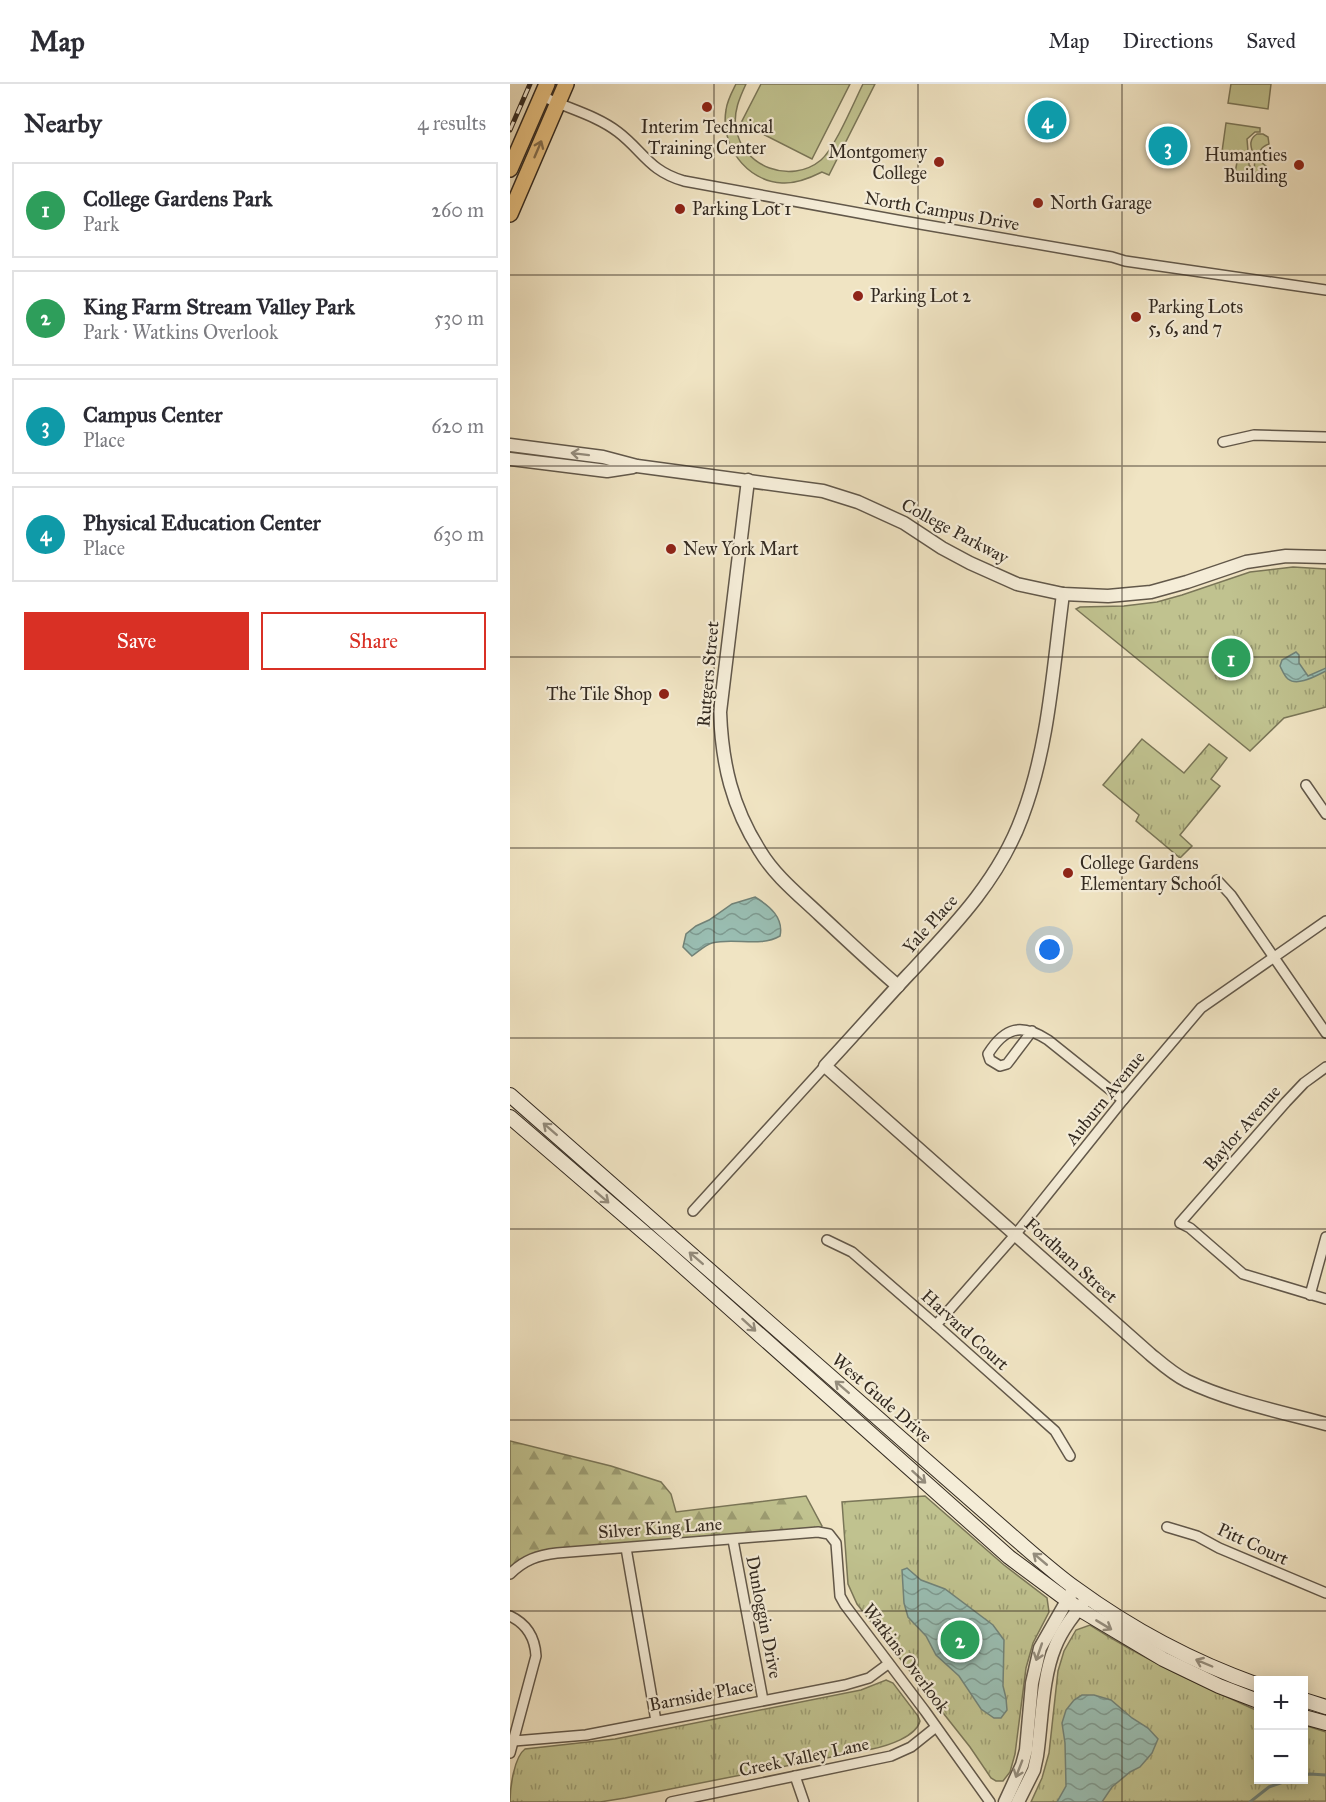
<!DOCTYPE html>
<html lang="en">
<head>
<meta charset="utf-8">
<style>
  :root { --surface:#fff; --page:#f7f7f7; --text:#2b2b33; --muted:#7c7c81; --line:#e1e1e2; --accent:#d93025 }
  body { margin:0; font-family:"IM FELL Great Primer",serif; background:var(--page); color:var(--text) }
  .controls { position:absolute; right:18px; bottom:18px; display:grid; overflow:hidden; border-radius:0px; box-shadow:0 3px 15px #0003 }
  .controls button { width:54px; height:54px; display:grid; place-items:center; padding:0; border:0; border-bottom:2px solid var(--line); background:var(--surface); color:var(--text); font:30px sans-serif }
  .you { position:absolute; left:540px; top:866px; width:21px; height:21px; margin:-15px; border:4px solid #fff; border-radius:50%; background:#1a73e8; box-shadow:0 0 0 9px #1a73e833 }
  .badge { display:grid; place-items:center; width:39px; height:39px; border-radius:50%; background:var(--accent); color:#fff; font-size:20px; font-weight:700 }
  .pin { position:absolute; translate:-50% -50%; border:3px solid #fff; box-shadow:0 2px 6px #0006 }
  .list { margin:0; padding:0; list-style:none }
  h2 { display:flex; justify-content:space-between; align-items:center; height:78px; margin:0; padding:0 24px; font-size:26px }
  h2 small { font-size:20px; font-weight:400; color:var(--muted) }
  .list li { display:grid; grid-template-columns:39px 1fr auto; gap:18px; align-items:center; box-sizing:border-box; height:96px; margin:0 12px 12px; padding:0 12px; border:2px solid var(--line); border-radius:0px }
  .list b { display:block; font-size:22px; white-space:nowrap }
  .list p { margin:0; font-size:20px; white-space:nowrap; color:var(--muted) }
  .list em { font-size:20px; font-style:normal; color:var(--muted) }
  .actions { display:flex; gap:12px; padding:18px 24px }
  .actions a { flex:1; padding:14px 0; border:2px solid var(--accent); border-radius:0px; text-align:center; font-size:21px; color:var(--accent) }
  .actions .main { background:var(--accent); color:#fff }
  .map { position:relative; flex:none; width:816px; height:1718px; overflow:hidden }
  header { display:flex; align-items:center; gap:36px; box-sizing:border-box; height:84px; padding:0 30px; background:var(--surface); border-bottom:2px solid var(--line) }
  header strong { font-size:28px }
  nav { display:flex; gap:33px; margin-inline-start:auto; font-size:21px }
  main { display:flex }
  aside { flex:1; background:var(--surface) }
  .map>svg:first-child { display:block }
  .grass { fill:#c0c28f; stroke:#7a7658; stroke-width:1.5 }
  .forest { fill:url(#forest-firs); stroke:#7a7658; stroke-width:1.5 }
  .park { fill:url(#park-tufts); stroke:#7a7658; stroke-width:1.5 }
  .water { fill:url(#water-waves); stroke:#718379; stroke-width:1.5 }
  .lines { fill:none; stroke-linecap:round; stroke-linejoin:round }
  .stream { stroke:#718379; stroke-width:3 }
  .minor-casing { stroke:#62584a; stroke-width:12 }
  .tertiary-casing { stroke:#62584a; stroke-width:15 }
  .secondary-casing { stroke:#332a21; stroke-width:16 }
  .primary-casing { stroke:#332a21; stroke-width:18 }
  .minor { stroke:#f5edd8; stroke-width:9 }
  .tertiary { stroke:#f5edd8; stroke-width:12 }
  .secondary { stroke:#f5edd8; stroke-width:14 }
  .primary { stroke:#e8c282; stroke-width:15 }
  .rail-casing { stroke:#332a21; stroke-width:5 }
  .rail { stroke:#f5edd8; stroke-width:3; stroke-dasharray:9; stroke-linecap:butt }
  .oneway { stroke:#846e4d }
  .oneway2 { stroke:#948c7c }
  .grid { fill:none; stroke:#332a21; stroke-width:1.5; stroke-opacity:0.55 }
  .poi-dot { fill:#8f2418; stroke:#f5edd8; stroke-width:2 }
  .labels { text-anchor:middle; stroke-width:4.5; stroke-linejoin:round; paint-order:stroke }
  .poi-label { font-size:18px; fill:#332a21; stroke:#f5edd8; text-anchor:start }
  .street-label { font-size:18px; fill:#332a21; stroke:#f5edd8 }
</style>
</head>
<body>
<header>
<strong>Map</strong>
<nav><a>Map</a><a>Directions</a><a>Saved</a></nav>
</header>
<main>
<aside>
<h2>Nearby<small>4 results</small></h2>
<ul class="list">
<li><span class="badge" style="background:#2e9e5b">1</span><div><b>College Gardens Park</b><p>Park</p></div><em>260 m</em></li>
<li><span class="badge" style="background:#2e9e5b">2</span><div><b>King Farm Stream Valley Park</b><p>Park · Watkins Overlook</p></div><em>530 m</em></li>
<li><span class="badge" style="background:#0f9aa8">3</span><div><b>Campus Center</b><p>Place</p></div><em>620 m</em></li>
<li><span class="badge" style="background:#0f9aa8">4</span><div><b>Physical Education Center</b><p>Place</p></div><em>630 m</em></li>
</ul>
<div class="actions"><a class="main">Save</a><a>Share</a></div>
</aside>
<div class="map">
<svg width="816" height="1718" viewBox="0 0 816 1718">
  <defs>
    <pattern id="forest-firs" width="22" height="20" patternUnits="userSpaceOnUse" patternTransform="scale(1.5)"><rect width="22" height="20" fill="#c0c28f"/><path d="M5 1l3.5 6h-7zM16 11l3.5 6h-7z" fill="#9d9e74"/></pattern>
    <pattern id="park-tufts" width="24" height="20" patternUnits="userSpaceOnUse" patternTransform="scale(1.5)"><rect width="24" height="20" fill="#c0c28f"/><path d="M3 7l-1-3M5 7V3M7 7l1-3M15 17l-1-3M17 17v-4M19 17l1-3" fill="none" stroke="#9d9e74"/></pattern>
    <pattern id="water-waves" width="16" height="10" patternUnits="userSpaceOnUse" patternTransform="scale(1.5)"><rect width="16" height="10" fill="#9abfb4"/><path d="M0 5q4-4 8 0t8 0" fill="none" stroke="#7e9b92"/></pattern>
  </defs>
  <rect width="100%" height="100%" fill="#f0e4c3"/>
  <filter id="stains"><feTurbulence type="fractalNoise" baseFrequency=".00333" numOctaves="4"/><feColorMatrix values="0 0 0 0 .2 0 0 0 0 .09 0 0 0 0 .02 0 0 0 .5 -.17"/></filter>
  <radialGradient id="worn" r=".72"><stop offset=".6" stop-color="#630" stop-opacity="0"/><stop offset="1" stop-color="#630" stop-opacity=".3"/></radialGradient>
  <!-- grass -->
  <g class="grass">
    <path d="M226,0H236C230,13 223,28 226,44C232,83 281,101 311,76C325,64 344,18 353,0H365L319,91L312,88C300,94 286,100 272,99C236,97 210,61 216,26C217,17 222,8 226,0Z"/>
    <path d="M251,0H340L302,75L231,39Z"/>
    <path d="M721,0H761L758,25L718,19Z"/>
    <path d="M716,39L750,44V48H745L737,55L738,67L740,71L739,81L742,84L737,89H725L727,78L711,75Z"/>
    <path d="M747,50H753L758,53L759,60C750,63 748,69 750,77L757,83C754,88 749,90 743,88C750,71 732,60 747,50Z"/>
  </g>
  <!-- forest -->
  <path class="forest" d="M0,1357L101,1382L151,1398L161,1410L166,1428L296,1412L312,1442L308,1448L47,1469L0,1490Z"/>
  <!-- park -->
  <g class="park">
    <path d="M783,483L816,485V623L774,634L740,667L566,525L570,523L614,522L647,518L672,511L740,488Z"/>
    <path d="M632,655L674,689L699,660L717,674L701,695L710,702L670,751L682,762L670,774L626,737L629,731L593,701Z"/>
    <path d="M415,1412L494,1481L537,1514L539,1528L523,1559L516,1584L505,1670L500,1688L493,1697H486L481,1694L460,1663L347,1520L338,1500L332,1418Z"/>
    <path d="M580,1541C633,1575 690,1601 748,1627V1696H794V1641L816,1648V1717L521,1718L532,1694L539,1669L548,1587L554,1567L566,1546Z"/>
    <path d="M376,1596L383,1599L408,1632L410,1637C406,1653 377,1662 362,1665L115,1714L90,1718H0C0,1704 4,1673 15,1665L105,1655L351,1606Z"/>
  </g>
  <!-- water -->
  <g class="water">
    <path d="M786,568L789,571V579L798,592L816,584V587C807,591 788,603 778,595C775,593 772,586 770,582L772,576Z"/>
    <path d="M245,813C260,822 274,834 270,852C249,864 225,853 202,859C195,861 188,868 182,872L173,863L176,850L186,842L199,836L222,820Z"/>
    <path d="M397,1484L411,1496L435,1505L483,1541L494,1556L493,1602L496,1614L497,1626L491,1634H484L471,1625L449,1592L426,1571L416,1552L398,1533L394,1519L392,1486Z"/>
    <path d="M572,1611H584L601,1616L622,1634L638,1644L648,1655L642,1669L630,1683L620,1688L602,1703L592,1718H547L556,1702L555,1659L552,1639L556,1626L564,1616Z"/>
  </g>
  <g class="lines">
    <!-- stream -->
    <g class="stream">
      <path d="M794,1691L800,1690L816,1691"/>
      <path d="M740,1718L759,1703L779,1696"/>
    </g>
    <defs>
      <g id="minor">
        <path d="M32,12C56,24 86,31 108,48C133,67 139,87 174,97L387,136L602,173L615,177L816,206"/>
        <path d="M713,358L744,351L816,353"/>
        <path d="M796,701L816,730"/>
        <path d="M707,796L721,811L816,949"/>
        <path d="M522,947L497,980L490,982L480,976L478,970C495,943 511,939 538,956L613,1016"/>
        <path d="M816,983L794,999L776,1018L670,1139L680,1144L733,1190L816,1215"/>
        <path d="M183,1127L315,982"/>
        <path d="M317,1156L342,1168L426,1241L545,1347L560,1372"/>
        <path d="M800,1211L816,1153"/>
        <path d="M426,1241L505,1151L613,1016L691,924L816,837"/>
        <path d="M657,1443L687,1452L709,1464L816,1509"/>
        <path d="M223,1456L253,1616"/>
        <path d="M116,1464L146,1637"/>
        <path d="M0,1490C14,1476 28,1471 47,1469L308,1448L319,1450L326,1459L330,1512L335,1521L415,1627L480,1718"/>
        <path d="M0,1532C17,1540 25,1554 26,1572L0,1669"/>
        <path d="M4,1657L76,1651L335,1601L359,1594L378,1580"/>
        <path d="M285,1692L294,1718"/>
        <path d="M161,1718L381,1672L401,1663L426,1643"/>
      </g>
      <g id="tertiary">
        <path d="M0,361L93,373L127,382L313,407L348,418L394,439L432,464L460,479L507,500L553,510L598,512L641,508L677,498L736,478L776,472L816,473"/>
        <path d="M0,375L97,387L123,383"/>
        <path d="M238,396L210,628C212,680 222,723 250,767C265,792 289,811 310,831C336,855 361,879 388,902"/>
        <path d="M553,510C543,584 539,662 512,733C489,796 443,843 398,891C370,921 343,952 315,982L640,1270C652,1280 663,1290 677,1297C718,1317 772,1328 816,1340"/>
        <path d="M495,1718L512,1681L516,1666L522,1599L530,1564L562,1508"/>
        <path d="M508,1718L524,1686L527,1672C532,1638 532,1594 545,1563C552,1545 566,1528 578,1513"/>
      </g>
      <g id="secondary">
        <path d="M0,1011L501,1451C522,1469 543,1488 565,1504C621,1545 683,1578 748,1601"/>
        <path d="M0,1033L151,1163L499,1473L569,1525L653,1575L709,1602L748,1617"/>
        <path d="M794,1616L816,1623"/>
        <path d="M794,1633L816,1639"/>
      </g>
      <g id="primary">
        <path d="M0,85L37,0"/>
        <path d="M0,130L56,0"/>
      </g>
    </defs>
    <!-- minor casing -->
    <use href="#minor" class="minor-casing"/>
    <!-- tertiary casing -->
    <use href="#tertiary" class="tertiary-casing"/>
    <!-- secondary casing -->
    <use href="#secondary" class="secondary-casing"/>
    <!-- primary casing -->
    <use href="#primary" class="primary-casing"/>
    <!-- minor -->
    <use href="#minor" class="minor"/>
    <!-- tertiary -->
    <use href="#tertiary" class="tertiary"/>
    <!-- secondary -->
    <use href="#secondary" class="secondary"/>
    <!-- primary -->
    <use href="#primary" class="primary"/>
    <defs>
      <path id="rail" d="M0,46L20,0"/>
    </defs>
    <!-- rail casing -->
    <use href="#rail" class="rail-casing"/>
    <!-- rail -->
    <use href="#rail" class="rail"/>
  </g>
  <!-- one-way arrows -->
  <defs><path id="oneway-shaft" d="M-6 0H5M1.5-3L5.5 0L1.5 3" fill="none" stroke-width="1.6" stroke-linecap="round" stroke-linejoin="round" transform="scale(1.5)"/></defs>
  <use class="oneway" href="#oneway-shaft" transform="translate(28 65) rotate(-67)"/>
  <g class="oneway2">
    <use href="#oneway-shaft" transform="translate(70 370) rotate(-173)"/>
    <use href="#oneway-shaft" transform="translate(40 1045) rotate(-139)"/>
    <use href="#oneway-shaft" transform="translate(92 1113) rotate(41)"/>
    <use href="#oneway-shaft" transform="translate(186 1174) rotate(-139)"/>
    <use href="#oneway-shaft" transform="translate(239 1241) rotate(42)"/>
    <use href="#oneway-shaft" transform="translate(332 1303) rotate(-139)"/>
    <use href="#oneway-shaft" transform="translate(409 1393) rotate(42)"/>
    <use href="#oneway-shaft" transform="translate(530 1475) rotate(-140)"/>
    <use href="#oneway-shaft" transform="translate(594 1541) rotate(31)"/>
    <use href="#oneway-shaft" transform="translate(529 1568) rotate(109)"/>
    <use href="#oneway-shaft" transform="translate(694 1579) rotate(-157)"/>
    <use href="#oneway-shaft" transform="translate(509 1685) rotate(111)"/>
  </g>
  <!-- grid -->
  <path class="grid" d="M204,0V1718M408,0V1718M612,0V1718M0,191H816M0,382H816M0,573H816M0,764H816M0,954H816M0,1145H816M0,1336H816M0,1527H816"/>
  <!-- markers -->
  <g class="poi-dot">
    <circle cx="197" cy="23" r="6"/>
    <circle cx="429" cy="78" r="6"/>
    <circle cx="789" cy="81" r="6"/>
    <circle cx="528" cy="119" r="6"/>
    <circle cx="170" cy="125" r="6"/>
    <circle cx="348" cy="212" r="6"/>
    <circle cx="626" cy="233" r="6"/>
    <circle cx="161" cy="465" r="6"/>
    <circle cx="154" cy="610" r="6"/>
    <circle cx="558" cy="789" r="6"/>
  </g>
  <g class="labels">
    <!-- poi labels -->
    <g class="poi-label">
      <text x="197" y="49" text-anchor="middle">Interim Technical<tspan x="197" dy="21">Training Center</tspan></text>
      <text x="417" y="74" text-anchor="end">Montgomery<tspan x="417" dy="21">College</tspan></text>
      <text x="777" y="77" text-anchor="end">Humanties<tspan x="777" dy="21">Building</tspan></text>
      <text x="540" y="125">North Garage</text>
      <text x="182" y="131">Parking Lot 1</text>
      <text x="360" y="218">Parking Lot 2</text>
      <text x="638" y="229">Parking Lots<tspan x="638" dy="21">5, 6, and 7</tspan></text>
      <text x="173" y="471">New York Mart</text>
      <text x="142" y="616" text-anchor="end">The Tile Shop</text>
      <text x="570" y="785">College Gardens<tspan x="570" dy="21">Elementary School</tspan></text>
    </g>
    <!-- street labels -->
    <g class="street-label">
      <text transform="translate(432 127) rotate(10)" y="6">North Campus Drive</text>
      <text transform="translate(445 447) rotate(28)" y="6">College Parkway</text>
      <text transform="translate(198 590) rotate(-85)" y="6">Rutgers Street</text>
      <text transform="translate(420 840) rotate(-48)" y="6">Yale Place</text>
      <text transform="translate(595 1014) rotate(-51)" y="6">Auburn Avenue</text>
      <text transform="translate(732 1044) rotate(-49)" y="6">Baylor Avenue</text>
      <text transform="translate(561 1176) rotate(42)" y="6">Fordham Street</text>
      <text transform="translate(455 1246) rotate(42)" y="6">Harvard Court</text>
      <text transform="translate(372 1314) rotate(41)" y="6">West Gude Drive</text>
      <text transform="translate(150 1444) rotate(-4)" y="6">Silver King Lane</text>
      <text transform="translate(743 1460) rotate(25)" y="6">Pitt Court</text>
      <text transform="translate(254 1533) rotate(79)" y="6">Dunloggin Drive</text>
      <text transform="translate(396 1574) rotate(53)" y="6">Watkins Overlook</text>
      <text transform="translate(191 1611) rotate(-11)" y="6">Barnside Place</text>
      <text transform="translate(294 1673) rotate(-12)" y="6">Creek Valley Lane</text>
    </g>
  </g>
  <rect width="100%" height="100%" filter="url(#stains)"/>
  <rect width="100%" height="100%" fill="url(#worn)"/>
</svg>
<div class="controls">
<button>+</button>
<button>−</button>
</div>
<div class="you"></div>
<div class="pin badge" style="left:721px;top:574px;background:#2e9e5b">1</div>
<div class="pin badge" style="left:450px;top:1556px;background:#2e9e5b">2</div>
<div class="pin badge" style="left:658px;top:62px;background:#0f9aa8">3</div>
<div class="pin badge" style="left:537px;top:36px;background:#0f9aa8">4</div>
</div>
</main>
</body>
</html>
